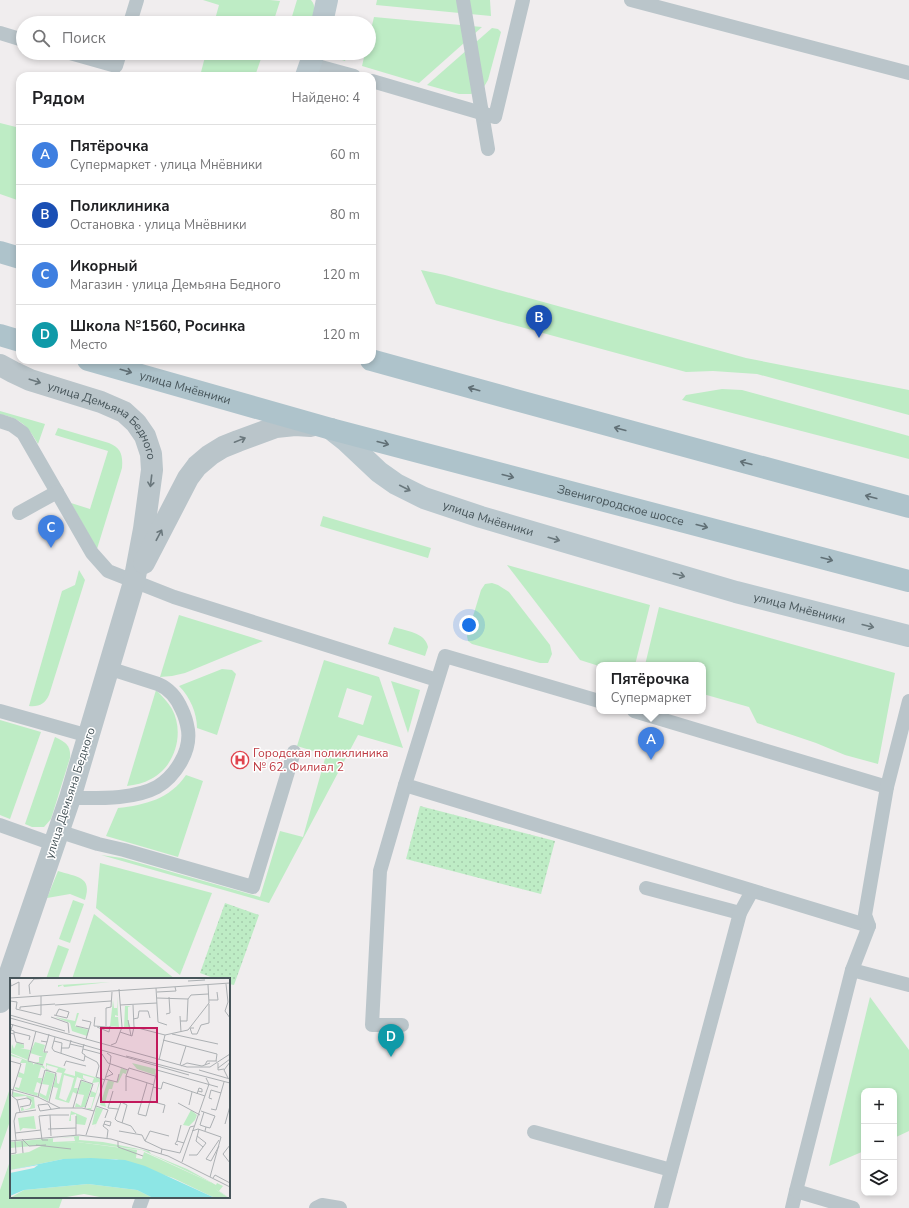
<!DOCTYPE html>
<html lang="ru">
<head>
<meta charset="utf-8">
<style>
  :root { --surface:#fff; --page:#f6f6f6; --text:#202124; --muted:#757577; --line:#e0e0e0; --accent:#2498d4 }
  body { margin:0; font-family:"Nunito Sans",sans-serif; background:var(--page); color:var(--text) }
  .controls { position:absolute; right:12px; bottom:12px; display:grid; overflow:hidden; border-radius:8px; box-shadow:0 2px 6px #0003 }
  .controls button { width:36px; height:36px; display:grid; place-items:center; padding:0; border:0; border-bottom:1px solid var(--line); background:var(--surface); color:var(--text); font:20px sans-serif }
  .you { position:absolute; left:469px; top:625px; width:14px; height:14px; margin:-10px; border:3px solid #fff; border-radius:50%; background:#1a73e8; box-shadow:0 0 0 6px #1a73e833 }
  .badge { display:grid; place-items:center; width:26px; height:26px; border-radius:50%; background:var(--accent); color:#fff; font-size:13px; font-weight:700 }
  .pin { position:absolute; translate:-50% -33px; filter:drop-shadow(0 1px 2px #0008) }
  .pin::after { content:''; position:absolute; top:21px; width:14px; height:12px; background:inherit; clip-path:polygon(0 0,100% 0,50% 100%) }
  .popup { position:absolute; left:596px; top:662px; width:110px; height:52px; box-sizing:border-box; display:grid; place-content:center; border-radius:8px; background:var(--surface); filter:drop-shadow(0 1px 3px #0005); font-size:13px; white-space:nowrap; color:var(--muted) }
  .popup b { font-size:15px; color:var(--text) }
  .popup::after { content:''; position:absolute; left:50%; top:100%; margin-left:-8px; border:8px solid transparent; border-top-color:var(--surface) }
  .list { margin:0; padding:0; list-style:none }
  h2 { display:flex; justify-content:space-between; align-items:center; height:52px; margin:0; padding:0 16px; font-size:17px }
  h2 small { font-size:13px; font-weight:400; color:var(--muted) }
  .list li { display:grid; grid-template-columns:26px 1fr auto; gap:12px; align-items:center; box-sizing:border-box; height:60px; padding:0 16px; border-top:1px solid var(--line) }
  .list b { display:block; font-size:15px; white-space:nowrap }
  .list p { margin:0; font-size:13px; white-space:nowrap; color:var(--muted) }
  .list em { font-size:13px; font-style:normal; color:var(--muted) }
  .icon { flex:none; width:22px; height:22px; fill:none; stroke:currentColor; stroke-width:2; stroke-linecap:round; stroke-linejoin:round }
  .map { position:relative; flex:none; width:909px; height:1208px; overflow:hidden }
  .search { position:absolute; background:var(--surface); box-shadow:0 2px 6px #0003; left:16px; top:16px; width:360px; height:44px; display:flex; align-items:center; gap:10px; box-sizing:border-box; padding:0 14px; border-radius:22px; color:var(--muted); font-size:15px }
  .panel { position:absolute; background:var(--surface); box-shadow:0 2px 6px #0003; left:16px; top:72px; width:360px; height:292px; border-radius:12px }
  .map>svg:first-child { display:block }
  .grass { fill:#beecc5; fill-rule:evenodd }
  .park { fill:url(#park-dots) }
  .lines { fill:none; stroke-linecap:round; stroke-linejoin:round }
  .lane { stroke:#bac5ca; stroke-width:14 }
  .street { stroke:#bac5ca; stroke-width:22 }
  .secondary { stroke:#bac8ce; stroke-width:22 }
  .primary { stroke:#aec3cb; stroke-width:22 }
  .oneway { stroke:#617076 }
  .oneway2 { stroke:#6a777c }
  .oneway3 { stroke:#6a787d }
  .labels { text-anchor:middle; stroke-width:3; stroke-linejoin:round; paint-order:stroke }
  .street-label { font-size:12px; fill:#47555a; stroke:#fff }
  .health-label { font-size:12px; fill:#be3a42; stroke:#fff; text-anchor:start }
  .inset-road { fill:none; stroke:#acb0b3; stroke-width:1 }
  .view { fill:#c2185b; fill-opacity:0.15; stroke:#c2185b; stroke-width:2 }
  .inset-edge { fill:none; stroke:#47555a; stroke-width:2 }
</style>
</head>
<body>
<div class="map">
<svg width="909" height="1208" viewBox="0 0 909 1208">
  <defs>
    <pattern id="park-dots" width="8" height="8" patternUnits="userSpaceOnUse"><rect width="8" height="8" fill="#beecc5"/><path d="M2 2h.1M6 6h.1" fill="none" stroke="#a5ccac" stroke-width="1.8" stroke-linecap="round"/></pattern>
  </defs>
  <rect width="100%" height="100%" fill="#f0edee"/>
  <!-- grass -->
  <g class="grass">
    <path d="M203,0H270L280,1L273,23H214L219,5Z"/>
    <path d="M297,0H311C317,6 313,15 312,23H290Z"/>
    <path d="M377,0H490L491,16L376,5Z"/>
    <path d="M374,17L482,27L419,83L362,66L365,53H369V38Z"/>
    <path d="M492,28L498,29L501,32L488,80L482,90L471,94H459L427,85Z"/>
    <path d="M206,53H263L255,76H200Z"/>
    <path d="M330,53H348L345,61L333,57Z"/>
    <path d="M0,123L20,128V201L0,194Z"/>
    <path d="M421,270L445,275L746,358L909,390V415L757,374L713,371L686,372L436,304Z"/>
    <path d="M722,389L742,390L909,436V459L682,400L686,395Z"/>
    <path d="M0,411L45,424L38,444C27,425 21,419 0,414Z"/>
    <path d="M58,428L109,443C121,448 123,455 122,468L97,549L71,503L90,509L108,451L55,435Z"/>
    <path d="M323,516L431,548L428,558L320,526Z"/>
    <path d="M507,565L650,605L635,665L599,666L580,660Z"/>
    <path d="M79,570L85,580L49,695C45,704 39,707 29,706L62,591L75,585Z"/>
    <path d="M492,583L498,585L509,592L550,645L552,654L548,663H540L472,644L468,641L467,636L481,590L485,584Z"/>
    <path d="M659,607L895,673L878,764L845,755L816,743L757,723L749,707L703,694V665H645Z"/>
    <path d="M179,615L263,641L185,673L172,676L160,677Z"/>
    <path d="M394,627C406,631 425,632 428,647L425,656L388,644Z"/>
    <path d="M324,660L379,677L403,748L358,735L269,903L101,855L122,858L260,897L280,831L303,837L326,755L297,746ZM347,688L372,696L363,725L338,717Z"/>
    <path d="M222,669L232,670L236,674L217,735L197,728C197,713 190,697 179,686Z"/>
    <path d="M391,681L420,690L408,733Z"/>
    <path d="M156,690C162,696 168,702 172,709C185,733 175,767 151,779C144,783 135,785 127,786Z"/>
    <path d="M0,720L41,732L10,819L0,815Z"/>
    <path d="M55,737C66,742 71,746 70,758L51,819L44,827H32L25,824Z"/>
    <path d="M186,775L203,781L178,857L106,836L118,808C145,805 170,799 186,775Z"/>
    <path d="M100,863L212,893L180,975L96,908Z"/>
    <path d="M58,871C76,877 93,876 85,900L70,894L47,898Z"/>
    <path d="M73,900L84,904L70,943L59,939Z"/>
    <path d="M94,914L175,979H72Z"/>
    <path d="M58,945L69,949L58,979H46Z"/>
    <path d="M870,997L909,1050V1131L894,1138V1091H864V1151L829,1166Z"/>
    <path d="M11,1085V1118L0,1150V1119Z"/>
    <path d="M11,1158V1197H63L59,1208H0V1190Z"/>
  </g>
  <!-- park -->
  <g class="park">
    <path d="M420,806L555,841L541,894L406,859Z"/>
    <path d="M225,903L259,915L234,985L229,984V979H216L200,973Z"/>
  </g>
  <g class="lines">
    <!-- lane -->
    <g class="lane">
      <path d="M463,0L488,149"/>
      <path d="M631,0L909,73"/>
      <path d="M130,23L137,0"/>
      <path d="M0,33L23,40"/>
      <path d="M70,53L116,66L120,53"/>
      <path d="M310,64L354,76"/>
      <path d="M372,81L495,117L523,0"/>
      <path d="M0,421L12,425L23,433L92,553L108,571L174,597L437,680"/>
      <path d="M19,513L57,492"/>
      <path d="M599,701L445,656L405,785L869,926"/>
      <path d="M0,711L89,736"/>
      <path d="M634,711L887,787"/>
      <path d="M70,798C96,798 133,800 157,787C175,776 191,752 188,730C187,724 185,716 182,710C177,698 170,689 158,684L108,668"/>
      <path d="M0,825L53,844"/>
      <path d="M58,831L98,844L124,850L253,887L294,752"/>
      <path d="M646,888L740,913"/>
      <path d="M852,970L909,985"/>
      <path d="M402,1025H372L380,871L405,785"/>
      <path d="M534,1132L671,1170"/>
      <path d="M139,1208L143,1197"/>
      <path d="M316,1208L322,1205L340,1208"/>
      <path d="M661,1208L740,913L752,891"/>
      <path d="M792,1208L796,1191"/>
      <path d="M853,1208L796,1191L852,970L869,926L865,915L887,787L909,701"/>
    </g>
    <!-- street -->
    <g class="street">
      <path id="s1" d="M0,365L13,372L30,380L101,402L124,412L136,423L145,436L151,454L152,470L144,529L134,582L70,798L0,1002"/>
      <path d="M144,563L188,478L197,466L210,455L223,447L238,441L276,427L295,425L311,426"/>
    </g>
    <!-- secondary -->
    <g class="secondary">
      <path d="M322,23L327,0"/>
      <path d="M306,76L314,53"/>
      <path id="s2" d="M331,429L345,440L379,472L396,484L424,498L481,517L736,592L909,636"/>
    </g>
    <!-- primary -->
    <g class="primary">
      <path d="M0,252L20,258"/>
      <path d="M0,335L20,341"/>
      <path id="s3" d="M88,360L331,429L909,581"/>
      <path d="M371,360L512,399L909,507"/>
    </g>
  </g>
  <!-- one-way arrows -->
  <defs><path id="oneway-shaft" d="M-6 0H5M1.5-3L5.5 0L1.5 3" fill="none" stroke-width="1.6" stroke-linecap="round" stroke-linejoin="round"/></defs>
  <g class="oneway">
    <use href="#oneway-shaft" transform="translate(126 371) rotate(16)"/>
    <use href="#oneway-shaft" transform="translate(474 389) rotate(-164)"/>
    <use href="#oneway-shaft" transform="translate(620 429) rotate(-165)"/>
    <use href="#oneway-shaft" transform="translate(383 443) rotate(15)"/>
    <use href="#oneway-shaft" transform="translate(746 463) rotate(-165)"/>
    <use href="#oneway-shaft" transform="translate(508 476) rotate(15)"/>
    <use href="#oneway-shaft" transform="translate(871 497) rotate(-165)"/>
    <use href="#oneway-shaft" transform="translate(702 526) rotate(15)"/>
    <use href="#oneway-shaft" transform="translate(827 559) rotate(15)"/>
  </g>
  <g class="oneway2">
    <use href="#oneway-shaft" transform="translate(35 381) rotate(18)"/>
    <use href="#oneway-shaft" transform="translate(240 440) rotate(-22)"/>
    <use href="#oneway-shaft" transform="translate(151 481) rotate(97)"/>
    <use href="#oneway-shaft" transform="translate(159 535) rotate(-62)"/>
  </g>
  <g class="oneway3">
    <use href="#oneway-shaft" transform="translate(405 488) rotate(27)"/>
    <use href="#oneway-shaft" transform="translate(554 539) rotate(16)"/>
    <use href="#oneway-shaft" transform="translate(679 575) rotate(15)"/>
    <use href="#oneway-shaft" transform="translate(868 626) rotate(14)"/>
  </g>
  <!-- icons -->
  <defs>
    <symbol id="hospital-ring" viewBox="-11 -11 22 22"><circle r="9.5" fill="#fff" stroke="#e0444e" stroke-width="1.5"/><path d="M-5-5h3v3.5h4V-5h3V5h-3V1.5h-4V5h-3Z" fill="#e0444e"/></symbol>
  </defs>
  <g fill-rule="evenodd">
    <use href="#hospital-ring" x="230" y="750" width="20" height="20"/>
  </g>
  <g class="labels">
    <!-- street labels -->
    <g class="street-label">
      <text dy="4" stroke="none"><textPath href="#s3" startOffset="101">улица Мнёвники</textPath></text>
      <text dy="4" stroke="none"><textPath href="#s1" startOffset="121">улица Демьяна Бедного</textPath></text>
      <text dy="4" stroke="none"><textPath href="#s3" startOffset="552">Звенигородское шоссе</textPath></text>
      <text dy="4" stroke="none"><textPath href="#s2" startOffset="184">улица Мнёвники</textPath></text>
      <text dy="4" stroke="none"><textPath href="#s2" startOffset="508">улица Мнёвники</textPath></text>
      <text transform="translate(70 793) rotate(-72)" y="4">улица Демьяна Бедного</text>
    </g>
    <!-- health labels -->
    <g class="health-label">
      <text x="253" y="757">Городская поликлиника<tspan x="253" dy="14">№ 62. Филиал 2</tspan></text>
    </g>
  </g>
  <!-- overview -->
  <g transform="translate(10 978)">
    <rect width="220" height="220" fill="#f0edee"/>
    <path d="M100,4L54,9L53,7L48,9V7ZM103,16L107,18L108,38L105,37V39H108L109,49L100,48L103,22L104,30H107V18ZM115,28H121L118,29V42L121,51H114ZM67,35H69L65,48L79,52L77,58L62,53L60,45L45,39L65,43ZM7,64L14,67V70H10L20,72L18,82L1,75L2,66L4,71ZM25,64L35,67L33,74L37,75L33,87L25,84H29V79H33L20,75ZM122,85L146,91L145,97L127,91ZM111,90L117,92L116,96L113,95L108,105L104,104L102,111H99L95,125L96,129L90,127L98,102L107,105ZM3,114L24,119L25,130L11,133V130L13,129L14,132L20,130L22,125L16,118L3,119ZM86,129L93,131L83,153L86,146L82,147ZM68,158L83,160L69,158V162L93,164L139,173L141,176L160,184L177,191L206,207L207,205L213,208L209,213L220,220L208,213L200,204L132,172L67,164L0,170V164ZM64,159L65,163L43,164V160Z" fill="#beecc5" fill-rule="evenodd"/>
    <path d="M1,76L23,85V88L25,85L34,88L35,91L31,89L28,100H32L31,106L27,104L24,114L28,115L27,118L5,111V109L9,110L12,100L8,99L9,94L14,96L16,85H10L12,81L1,78L0,82ZM36,85L56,91L54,95L65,98V93L91,101L81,132L76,130H81L84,119H80L81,113L86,115L89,104L82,105L84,100L73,97V100L77,103L67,99L64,110H68L67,113L61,111L64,100L54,97L49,120L56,123L61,111L67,113V116L63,114L59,125L45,121L48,110L43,109L47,95V105L49,106L52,95L46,94L48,90L37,87L36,90L41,93L36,92ZM36,93L45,96L38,123L29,118L30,115L36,118L39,107L32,106ZM71,103L82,106L75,129H65L66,125L71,128L74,117L68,116ZM181,132L187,137L185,142L179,148L173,147ZM61,133L77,140L75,147L66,146V136L61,137V143H59ZM24,138L26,151L13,150L10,153L8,140ZM67,164L127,172L126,180L132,181L134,174L202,205L208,213L219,220H205L163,200L106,181H53L0,192V177L19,174L35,166ZM78,206L127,212L143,220H95L74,216L51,220H0L14,212Z" fill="#beecc5"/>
    <path d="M18,85L30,88L22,116L10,113Z" fill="#beecc5"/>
    <path d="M81,180L115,182L135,188L205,220H143L127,212L78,206L14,212L0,218V195L24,190L28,187L0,192L53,181Z" fill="#8de6e5"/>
    <path class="inset-road" d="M0,0L1,8L9,4V17M178,3L195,2M216,6L218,24L215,33L220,40M146,10L148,44L157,47M147,14L166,13L165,9M20,16L19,7L24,1L45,0M0,20L220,5M147,20L178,21M199,22H208L207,14M0,23L7,24L6,31L31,37V18M31,27L45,26M45,27L101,23M110,27L147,25M123,27L124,49L155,57M10,31V29L31,27M156,36L160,35L159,19M0,37L55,53M44,37L57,40L59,34L49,31L46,37M170,38L171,54M41,39L58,45L59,55M85,39L84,48L111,50M0,40L177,89H200L220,76M123,41L128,40L129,33H138L140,40M72,42L81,44L76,61M118,42L121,58M170,43H177L178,21L181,17L198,16M0,46L179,97M66,48L79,51M96,48V30L101,29L102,14M87,49L99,54L100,48M184,50H180L182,56H187L191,47L199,45V26M1,52L0,55L4,56V53L1,52L3,46M26,53L18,83L33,87M4,54L20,58L19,62M110,54L122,58L124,49M4,56L6,64L14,66M162,56L208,66M45,59L42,70L44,73L74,83L75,77L72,75L74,66M153,62L176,68L170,87M31,63L37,64L39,56M44,63L52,65L51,75M37,64L34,74H38M60,66L73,69M101,67L106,65L112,49L109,11M176,68L207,76L206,83M52,70H59L61,62M73,71L92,76L98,85L118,92M75,78L87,84L89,88L86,99L95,102M116,78L220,105M149,82L155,57L178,52L199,25L198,7M0,83L11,86L3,112M208,85V92L214,91M195,87L197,83H207M54,88L56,83L76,88M171,88L177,85L192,88L200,85M208,90L220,81M189,92L220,101M96,99L103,96L98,91M218,100L214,92L220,84M95,101L107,104L109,96M137,105L128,136L136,138L140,123M144,107L116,98L119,90L145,98M143,109L151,111L153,104L195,118M0,111L28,119L50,130H72L84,133M3,112L2,118L7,122L10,134M103,113L98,130L108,131M116,113V98M187,116L189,110L192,111V114L188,113M28,119L35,92L46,95L39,124M202,121L199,120L201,112L211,115M7,122L17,120L21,122L20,127L10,129M168,125L190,137M179,127L182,114M86,128L98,132L95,140M63,130L71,102L83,106L75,130M41,131L38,126L28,127L30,133L50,130M201,131L206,132L214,104M191,133L205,138L200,150L196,149L195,153M194,134L190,147L196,149M153,135L155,127L140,123L147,92L208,109M40,137H59M95,143L101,144L100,148L94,146ZM112,145L117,127L111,124L105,141L107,143L121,148L126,155M94,146L93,148L98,152L97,160M215,146L220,128M38,151L66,150M189,151L186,163L193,169M109,153L132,157L135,163L152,171M182,153L188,151L211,159L200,199M5,155L31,152M66,157V138M76,157L100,86L101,78L97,75M12,161L19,168L36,167M6,162L4,143L6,135L26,132M38,162H32L29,138L40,137L41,158M209,162L196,181L201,183L209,168M0,163L69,157L101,161L158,178L220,209M12,163L13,175M108,163V169L133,178M135,163L140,153L159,158M167,163L171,147M26,167L61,171M168,167L165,166L167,163L174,165M220,167L213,176L220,185M0,176L6,175L5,162M151,176L152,171L170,175L180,149L184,148M179,177H187L196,165L187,158M172,184L199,106L196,100M203,200L205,197L220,205"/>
    <path class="view" d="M91,50H147V124H91Z"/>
    <rect width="220" height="220" class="inset-edge"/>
  </g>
</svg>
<div class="controls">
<button>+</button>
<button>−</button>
<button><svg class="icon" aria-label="layers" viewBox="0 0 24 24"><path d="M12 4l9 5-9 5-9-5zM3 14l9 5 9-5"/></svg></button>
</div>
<div class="you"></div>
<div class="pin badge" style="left:651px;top:760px;background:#3f7fe0">A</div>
<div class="popup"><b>Пятёрочка</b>Супермаркет</div>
<div class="pin badge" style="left:539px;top:338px;background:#1a4fb4">B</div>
<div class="pin badge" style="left:51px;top:548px;background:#3f7fe0">C</div>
<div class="pin badge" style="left:391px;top:1057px;background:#0f9aa8">D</div>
<div class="search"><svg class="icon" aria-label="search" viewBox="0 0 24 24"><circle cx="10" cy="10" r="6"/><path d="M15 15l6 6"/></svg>Поиск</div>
<section class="panel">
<h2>Рядом<small>Найдено: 4</small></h2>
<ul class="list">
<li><span class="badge" style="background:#3f7fe0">A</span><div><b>Пятёрочка</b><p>Супермаркет · улица Мнёвники</p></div><em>60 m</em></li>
<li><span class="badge" style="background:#1a4fb4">B</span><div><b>Поликлиника</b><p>Остановка · улица Мнёвники</p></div><em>80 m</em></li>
<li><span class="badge" style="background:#3f7fe0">C</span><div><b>Икорный</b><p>Магазин · улица Демьяна Бедного</p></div><em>120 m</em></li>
<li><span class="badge" style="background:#0f9aa8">D</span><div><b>Школа №1560, Росинка</b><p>Место</p></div><em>120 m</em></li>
</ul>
</section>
</div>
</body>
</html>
